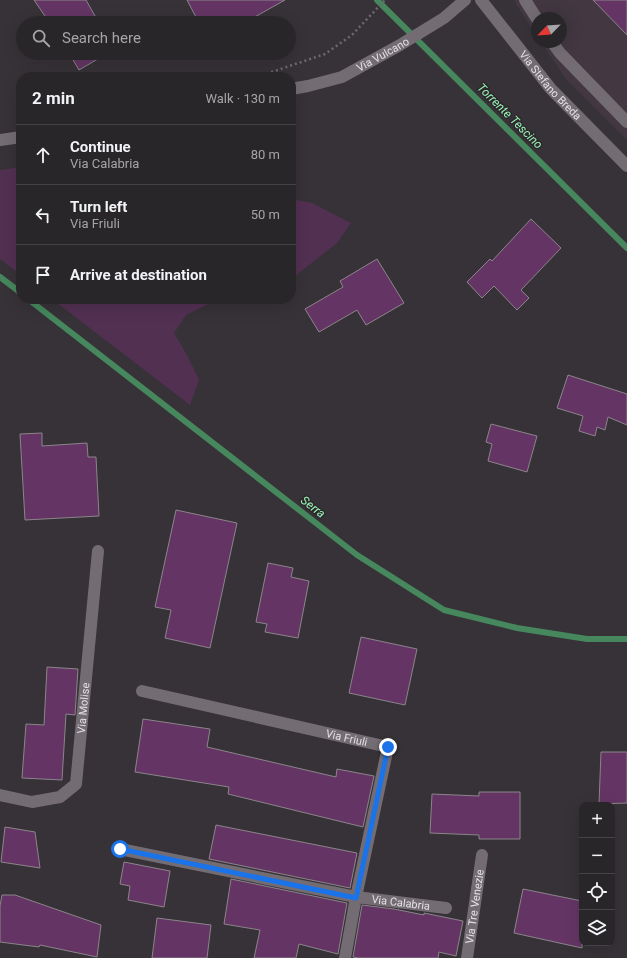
<!DOCTYPE html>
<html lang="en">
<head>
<meta charset="utf-8">
<style>
  :root { --surface:#292629; --page:#312e31; --text:#f1f3f6; --muted:#a5a5a8; --line:#454346 }
  body { margin:0; font-family:Roboto,sans-serif; background:var(--page); color:var(--text) }
  .controls { position:absolute; right:12px; bottom:12px; display:grid; overflow:hidden; border-radius:8px; box-shadow:0 4px 16px #0002 }
  .controls button { width:36px; height:36px; display:grid; place-items:center; padding:0; border:0; border-bottom:1px solid var(--line); background:var(--surface); color:var(--text); font:20px sans-serif }
  .compass { position:absolute; left:531px; top:12px; width:36px; height:36px; border-radius:50%; background:var(--surface); box-shadow:0 4px 16px #0002; rotate:245deg }
  .stop { position:absolute; width:12px; height:12px; margin:-9px; border:3px solid #1a73e8; border-radius:50%; background:#fff }
  .stop.end { background:#1a73e8; border-color:#fff; box-shadow:0 1px 4px #0008 }
  .list { margin:0; padding:0; list-style:none }
  h2 { display:flex; justify-content:space-between; align-items:center; height:52px; margin:0; padding:0 16px; font-size:17px }
  h2 small { font-size:13px; font-weight:400; color:var(--muted) }
  .list li { display:grid; grid-template-columns:26px 1fr auto; gap:12px; align-items:center; box-sizing:border-box; height:60px; padding:0 16px; border-top:1px solid var(--line) }
  .list b { display:block; font-size:15px; white-space:nowrap }
  .list p { margin:0; font-size:13px; white-space:nowrap; color:var(--muted) }
  .list em { font-size:13px; font-style:normal; color:var(--muted) }
  .icon { flex:none; width:22px; height:22px; fill:none; stroke:currentColor; stroke-width:2; stroke-linecap:round; stroke-linejoin:round }
  .map { position:relative; flex:none; width:627px; height:958px; overflow:hidden }
  .search { position:absolute; background:var(--surface); box-shadow:0 4px 16px #0002; left:16px; top:16px; width:280px; height:44px; display:flex; align-items:center; gap:10px; box-sizing:border-box; padding:0 14px; border-radius:22px; color:var(--muted); font-size:15px }
  .panel { position:absolute; background:var(--surface); box-shadow:0 4px 16px #0002; left:16px; top:72px; width:280px; height:232px; border-radius:16px }
  .map>svg:first-child { display:block }
  .built { fill:#433842 }
  .green { fill:#523052 }
  .lines { fill:none; stroke-linecap:round; stroke-linejoin:round }
  .stream { stroke:#46875d; stroke-width:6 }
  .building { fill:#643564; stroke:#8b858a }
  .path { stroke:#6d696d; stroke-width:2.5; stroke-dasharray:2 3; stroke-linecap:butt }
  .minor { stroke:#736d73; stroke-width:12 }
  .route { stroke:#1a73e8; stroke-width:5 }
  .labels { text-anchor:middle; stroke-width:3; stroke-linejoin:round; paint-order:stroke }
  .street-label { font-size:11px; fill:#e4e0e4; stroke:#2d282c }
  .water-label { font-size:12px; font-style:italic; fill:#98f5b7; stroke:#2d282c }
</style>
</head>
<body>
<div class="map">
<svg width="627" height="958" viewBox="0 0 627 958">
  <rect width="100%" height="100%" fill="#373237"/>
  <!-- built -->
  <path class="built" d="M514,0H627V140L566,79L541,42H561V18H537V36L518,7Z"/>
  <!-- green -->
  <g class="green">
    <path d="M21,167V275L0,259V170Z"/>
    <path d="M291,199L312,203L351,223L337,243L295,276L291,277Z"/>
    <path d="M52,299H218L186,315L174,333L188,357L199,380L190,405Z"/>
  </g>
  <g class="lines">
    <!-- stream -->
    <g class="stream">
      <path d="M377,0L627,248"/>
      <path d="M0,277L21,293"/>
      <path d="M28,299L357,555L444,610L517,628L587,639H627"/>
    </g>
  </g>
  <!-- building -->
  <g class="building">
    <path d="M34,0H86L99,23H51L49,18L47,19Z"/>
    <path d="M187,0H285L244,23H199Z"/>
    <path d="M593,0H627V35Z"/>
    <path d="M69,53H108L79,70Z"/>
    <path d="M531,219L561,248L521,290L529,298L517,310L494,286L482,298L467,282L490,259L492,261Z"/>
    <path d="M377,259L404,303L366,325L357,310L319,332L305,309L343,287L340,281Z"/>
    <path d="M568,375L627,394V425L608,417L605,430L597,427L595,436L579,431L583,416L557,408Z"/>
    <path d="M491,424L537,436L527,472L488,461L492,444L486,442Z"/>
    <path d="M42,433V446L87,443L88,457H96L99,516L25,520L20,434Z"/>
    <path d="M176,510L237,523L210,648L165,638L171,610L155,607Z"/>
    <path d="M268,563L293,568L291,577L309,581L298,638L265,632L267,624L256,622Z"/>
    <path d="M361,637L417,649L405,705L349,693Z"/>
    <path d="M47,667L78,669L75,715L66,714L62,780L22,778L26,724L44,725Z"/>
    <path d="M143,719L210,729L207,747L336,777L337,769L374,776L363,827L228,794L229,787L135,772Z"/>
    <path d="M601,752H627V803L599,804Z"/>
    <path d="M479,792H520V839H479V835L430,833L432,794L479,796Z"/>
    <path d="M216,825L357,853L350,888L209,859Z"/>
    <path d="M5,827L35,832L40,868L1,862Z"/>
    <path d="M124,862L170,871L164,907L128,900L130,886L120,884Z"/>
    <path d="M231,879L347,903L338,954L299,944L296,958H254L260,930L224,924Z"/>
    <path d="M523,889L582,901V948L514,933Z"/>
    <path d="M2,895H15L101,925L97,957L40,945L39,947L0,942V906Z"/>
    <path d="M362,905L394,909L424,915V913L463,921L456,956L439,952L438,958H358L353,957Z"/>
    <path d="M157,918L211,925L207,958H152Z"/>
  </g>
  <g class="lines">
    <!-- path -->
    <path class="path" d="M257,77L325,54L352,35L385,0"/>
    <!-- minor -->
    <g class="minor">
      <path id="s1" d="M481,0L551,89L627,166"/>
      <path d="M525,0L537,19"/>
      <path d="M552,42L560,53L627,122"/>
      <path id="s2" d="M291,89L308,86L342,77L400,45L444,18L465,0"/>
      <path d="M0,140L21,137"/>
      <path id="s3" d="M142,691L388,747L356,897L345,958"/>
      <path id="s4" d="M0,795L32,802L60,797L76,784L98,551"/>
      <path id="s5" d="M120,849L356,897L446,908"/>
      <path id="s6" d="M467,958L482,855"/>
    </g>
  </g>
  <g class="lines">
    <!-- route -->
    <path class="route" d="M120,849L356,898L388,747"/>
  </g>
  <g class="labels">
    <!-- street labels -->
    <g class="street-label">
      <text dy="4" stroke="none"><textPath href="#s2" startOffset="99">Via Vulcano</textPath></text>
      <text dy="4" stroke="none"><textPath href="#s1" startOffset="110">Via Stefano Breda</textPath></text>
      <text dy="4" stroke="none"><textPath href="#s4" startOffset="158">Via Molise</textPath></text>
      <text dy="4" stroke="none"><textPath href="#s3" startOffset="210">Via Friuli</textPath></text>
      <text dy="4" stroke="none"><textPath href="#s5" startOffset="286">Via Calabria</textPath></text>
      <text dy="4" stroke="none"><textPath href="#s6" startOffset="52">Via Tre Venezie</textPath></text>
    </g>
    <!-- water labels -->
    <g class="water-label">
      <text transform="translate(510 116) rotate(45)" y="4">Torrente Tescino</text>
      <text transform="translate(313 507) rotate(38)" y="4">Serra</text>
    </g>
  </g>
</svg>
<div class="controls">
<button>+</button>
<button>−</button>
<button><svg class="icon" aria-label="locate" viewBox="0 0 24 24"><circle cx="12" cy="12" r="6"/><path d="M12 2v4M12 18v4M2 12h4M18 12h4"/></svg></button>
<button><svg class="icon" aria-label="layers" viewBox="0 0 24 24"><path d="M12 4l9 5-9 5-9-5zM3 14l9 5 9-5"/></svg></button>
</div>
<svg class="compass" viewBox="-18 -18 36 36"><path d="M0-13l5 13h-10z" fill="#e53935"/><path d="M0 13l5-13h-10z" fill="#a5a5a8"/></svg>
<div class="stop" style="left:120px;top:849px"></div>
<div class="stop end" style="left:388px;top:747px"></div>
<div class="search"><svg class="icon" aria-label="search" viewBox="0 0 24 24"><circle cx="10" cy="10" r="6"/><path d="M15 15l6 6"/></svg>Search here</div>
<section class="panel">
<h2>2 min<small>Walk · 130 m</small></h2>
<ul class="list">
<li><svg class="icon" aria-label="ahead" viewBox="0 0 24 24"><path d="M12 20V5M6 11l6-6 6 6"/></svg><div><b>Continue</b><p>Via Calabria</p></div><em>80 m</em></li>
<li><svg class="icon" aria-label="left" viewBox="0 0 24 24"><path d="M17 20v-9H6M10 6l-5 5 5 5"/></svg><div><b>Turn left</b><p>Via Friuli</p></div><em>50 m</em></li>
<li><svg class="icon" aria-label="arrive" viewBox="0 0 24 24"><path d="M6 21V4h12l-3 4 3 4H6"/></svg><div><b>Arrive at destination</b></div></li>
</ul>
</section>
</div>
</body>
</html>
